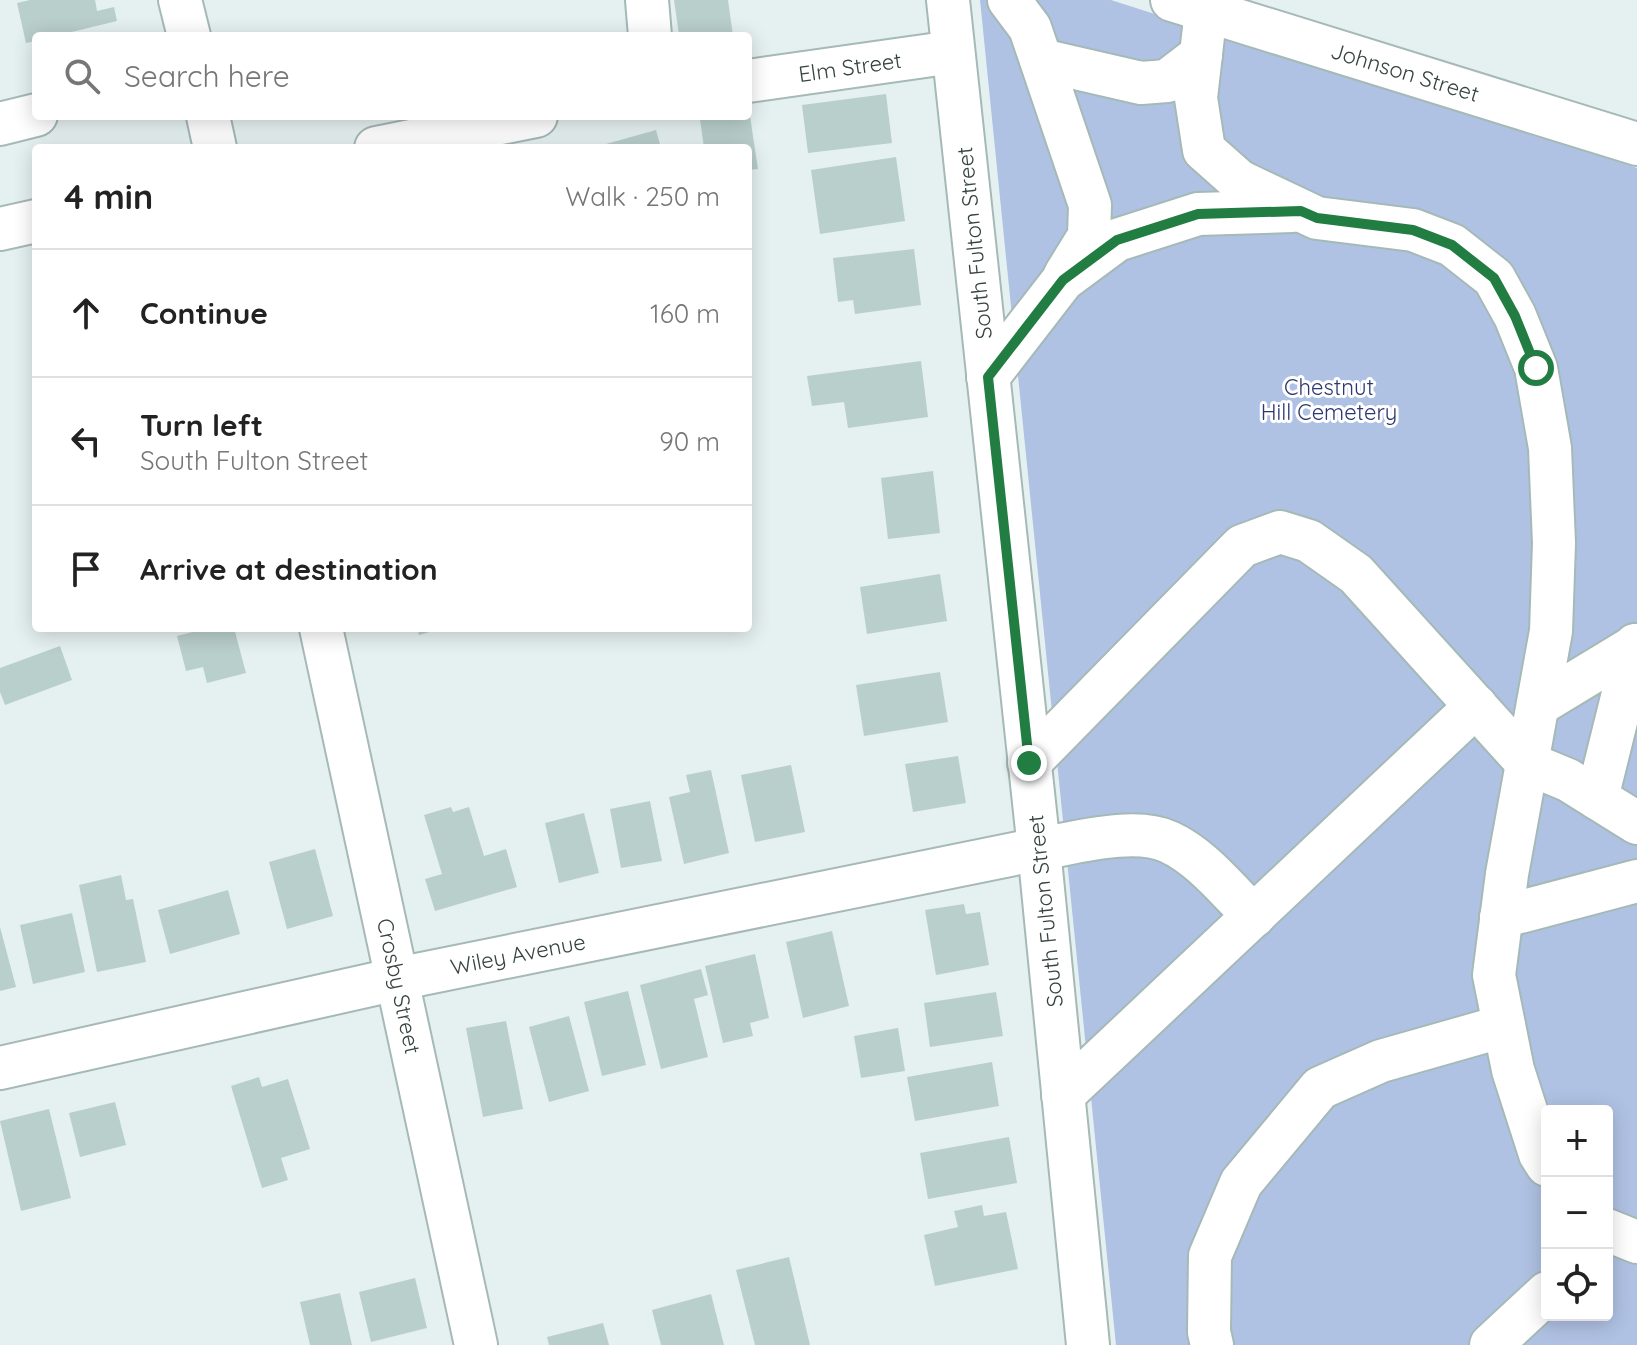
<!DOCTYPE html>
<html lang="en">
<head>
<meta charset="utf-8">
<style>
  :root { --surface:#fff; --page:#f6f6f6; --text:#222; --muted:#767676; --line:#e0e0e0 }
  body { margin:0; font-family:Quicksand,sans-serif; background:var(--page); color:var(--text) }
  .controls { position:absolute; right:24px; bottom:24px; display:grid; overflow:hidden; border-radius:8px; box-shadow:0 4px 20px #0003 }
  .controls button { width:72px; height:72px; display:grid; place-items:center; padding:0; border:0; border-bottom:2px solid var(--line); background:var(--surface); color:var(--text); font:40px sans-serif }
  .stop { position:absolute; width:24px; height:24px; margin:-18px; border:6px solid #227d42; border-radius:50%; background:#fff }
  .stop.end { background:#227d42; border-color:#fff; box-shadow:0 2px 8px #0008 }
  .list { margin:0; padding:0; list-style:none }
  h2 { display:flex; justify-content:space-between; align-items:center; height:104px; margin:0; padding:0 32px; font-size:34px }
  h2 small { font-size:26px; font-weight:400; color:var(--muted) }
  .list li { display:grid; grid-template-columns:52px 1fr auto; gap:24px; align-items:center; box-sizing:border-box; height:128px; padding:0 32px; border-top:2px solid var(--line) }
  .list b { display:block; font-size:30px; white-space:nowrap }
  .list p { margin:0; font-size:26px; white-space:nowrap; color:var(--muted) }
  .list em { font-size:26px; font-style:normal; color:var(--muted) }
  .icon { flex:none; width:44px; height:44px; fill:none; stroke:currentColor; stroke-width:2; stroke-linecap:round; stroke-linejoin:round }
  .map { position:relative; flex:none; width:1637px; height:1345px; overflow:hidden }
  .search { position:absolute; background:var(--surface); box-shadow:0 4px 20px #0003; left:32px; top:32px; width:720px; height:88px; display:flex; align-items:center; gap:20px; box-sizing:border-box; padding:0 28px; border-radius:8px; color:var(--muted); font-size:30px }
  .panel { position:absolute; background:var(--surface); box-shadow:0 4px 20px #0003; left:32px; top:144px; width:720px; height:488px; border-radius:8px }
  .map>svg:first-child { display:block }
  .green { fill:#b0c2e4; fill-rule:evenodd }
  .building { fill:#b9cfcb }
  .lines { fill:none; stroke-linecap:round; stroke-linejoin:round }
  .minor-casing { stroke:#a5b9b7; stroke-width:46 }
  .minor { stroke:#fff; stroke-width:42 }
  .route { stroke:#227d42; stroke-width:10 }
  .labels { text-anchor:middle; stroke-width:6; stroke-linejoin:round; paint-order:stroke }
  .street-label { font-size:22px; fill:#354341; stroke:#fff }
  .park-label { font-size:22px; fill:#2c3871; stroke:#fff }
</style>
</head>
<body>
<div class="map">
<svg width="1637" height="1345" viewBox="0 0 1637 1345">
  <rect width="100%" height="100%" fill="#e5f1f0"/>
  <!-- green -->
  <path class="green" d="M980,0H1111L1637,168V1345H1116ZM1547,1111H1607V1315H1547Z"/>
  <!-- building -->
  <g class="building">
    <path d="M30,0H95L97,11L114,7L117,21L55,36H36V41L26,43L17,3Z"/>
    <path d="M674,0H728L733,36H699L698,32L679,35Z"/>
    <path d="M886,94L892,143L808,153L802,105Z"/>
    <path d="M723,116H750L758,169L748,170V148H704L700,119Z"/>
    <path d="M656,130L661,148H607L606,144Z"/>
    <path d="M896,157L905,221L820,234L811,170Z"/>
    <path d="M914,249L921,305L855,314L853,300L838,302L833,258Z"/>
    <path d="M921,361L928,417L848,428L844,402L812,406L807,376Z"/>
    <path d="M933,471L940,533L888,539L881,478Z"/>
    <path d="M940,574L947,621L867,634L860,587Z"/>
    <path d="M208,628H234L246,673L207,683L203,667L186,671L177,636Z"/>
    <path d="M417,628H440V629L419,635Z"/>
    <path d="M60,646L72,680L5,705L0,692V668Z"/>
    <path d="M940,672L948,722L864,736L856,685Z"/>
    <path d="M958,756L966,803L913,812L905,764Z"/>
    <path d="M791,765L805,832L755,842L741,775Z"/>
    <path d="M711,770L729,853L684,864L669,797L690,792L686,775Z"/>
    <path d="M650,801L662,861L621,868L610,809Z"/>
    <path d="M451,807L453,812L469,807L484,856L506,849L517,887L435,911L425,879L442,874L424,815Z"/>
    <path d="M584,813L599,873L559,883L545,823Z"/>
    <path d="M315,849L333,916L287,929L269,862Z"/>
    <path d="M121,875L126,900L133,899L146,962L97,972L79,885Z"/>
    <path d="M228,890L240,934L170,954L158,910Z"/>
    <path d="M964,904L966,914L980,912L989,965L936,975L925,910Z"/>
    <path d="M72,913L85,972L33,984L20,925Z"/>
    <path d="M0,927L16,987L0,991Z"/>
    <path d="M832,931L849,1006L803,1018L786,942Z"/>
    <path d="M755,954L769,1018L750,1023L753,1036L723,1043L705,966Z"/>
    <path d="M701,969L708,995L694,999L708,1057L661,1069L640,985Z"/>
    <path d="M628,991L646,1065L602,1076L584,1002Z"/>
    <path d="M996,992L1003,1036L930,1047L924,1003Z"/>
    <path d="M569,1016L589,1091L549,1102L529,1027Z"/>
    <path d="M506,1021L523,1109L483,1117L466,1028Z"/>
    <path d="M898,1028L905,1071L861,1078L854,1036Z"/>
    <path d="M992,1062L999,1106L915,1121L907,1077Z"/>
    <path d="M259,1077L262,1087L288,1079L310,1149L281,1158L288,1180L262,1188L231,1086Z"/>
    <path d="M115,1102L126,1145L80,1157L69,1113Z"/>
    <path d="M49,1109L71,1198L21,1211L0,1121Z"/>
    <path d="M1009,1137L1017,1183L928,1199L920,1153Z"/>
    <path d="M982,1205L984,1216L1006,1212L1018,1269L935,1286L924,1235L958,1227L954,1211Z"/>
    <path d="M789,1257L810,1345H755L736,1270Z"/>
    <path d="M415,1278L427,1328L371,1342L359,1292Z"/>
    <path d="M340,1293L352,1345H310L300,1302Z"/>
    <path d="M711,1294L724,1345H661L652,1310Z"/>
    <path d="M603,1323L609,1345H549L547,1337Z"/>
  </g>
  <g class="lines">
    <defs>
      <g id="minor">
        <path d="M180,0L189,36"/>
        <path d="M647,0L650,36"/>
        <path d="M948,0L1039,849L1088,1345"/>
        <path d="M1009,0L1030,28L1090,205L1089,236L1065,275"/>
        <path d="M1172,0L1637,144"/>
        <path d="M1206,10L1196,98L1204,150L1239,181L1317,218L1413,230L1452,245L1494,278L1515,316L1536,368L1550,448L1554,543L1551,631L1507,874L1494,975L1513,1070L1540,1154L1547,1165"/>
        <path d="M1041,60L1141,83L1167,81L1201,55"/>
        <path d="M748,81L953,52"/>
        <path d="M208,116L215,148"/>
        <path d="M0,124L36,115"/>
        <path d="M376,148L536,116"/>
        <path d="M0,229L36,221"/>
        <path d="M988,377L1063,280L1117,240L1198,214L1292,211"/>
        <path d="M321,628L476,1345"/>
        <path d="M1538,705L1637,645"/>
        <path d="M1029,763L1242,546L1280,532L1309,541L1356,574L1527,763L1568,780L1637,823"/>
        <path d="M1597,798L1635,645"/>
        <path d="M1501,917L1637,881"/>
        <path d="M0,1068L397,979L1039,849C1075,843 1135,826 1169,842C1202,857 1228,891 1254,916"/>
        <path d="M1063,1095L1476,706"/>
        <path d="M1607,1230L1637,1242"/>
        <path d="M1212,1345L1209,1332L1210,1256L1241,1183L1320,1088L1381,1061L1504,1026"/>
        <path d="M1491,1345L1547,1293"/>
      </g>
    </defs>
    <!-- minor casing -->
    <use href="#minor" class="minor-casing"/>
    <!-- minor -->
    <use href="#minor" class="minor"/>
  </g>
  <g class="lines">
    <!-- route -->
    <path class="route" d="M1029,763L988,377L1063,280L1117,240L1198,214L1301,211L1317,218L1413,230L1452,245L1494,278L1515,316L1536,368"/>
  </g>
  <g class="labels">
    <!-- street labels -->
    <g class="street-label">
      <text transform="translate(850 67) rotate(-8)" y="8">Elm Street</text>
      <text transform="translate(1405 72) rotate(17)" y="8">Johnson Street</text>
      <text transform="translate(974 243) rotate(-96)" y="8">South Fulton Street</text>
      <text transform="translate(1045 911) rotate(-96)" y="8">South Fulton Street</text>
      <text transform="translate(518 954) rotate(-11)" y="8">Wiley Avenue</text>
      <text transform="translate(399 986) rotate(78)" y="8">Crosby Street</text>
    </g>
    <!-- park labels -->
    <g class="park-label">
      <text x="1329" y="395">Chestnut<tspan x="1329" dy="25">Hill Cemetery</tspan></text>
    </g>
  </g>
</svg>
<div class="controls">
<button>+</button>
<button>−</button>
<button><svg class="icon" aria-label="locate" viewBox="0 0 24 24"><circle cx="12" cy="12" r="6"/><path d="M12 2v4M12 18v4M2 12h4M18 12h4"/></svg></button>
</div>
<div class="stop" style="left:1536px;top:368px"></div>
<div class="stop end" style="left:1029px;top:763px"></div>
<div class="search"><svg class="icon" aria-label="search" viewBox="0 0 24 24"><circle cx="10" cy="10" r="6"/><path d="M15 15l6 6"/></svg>Search here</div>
<section class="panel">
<h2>4 min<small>Walk · 250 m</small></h2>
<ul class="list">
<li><svg class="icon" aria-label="ahead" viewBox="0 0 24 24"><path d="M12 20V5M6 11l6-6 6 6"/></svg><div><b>Continue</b></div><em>160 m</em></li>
<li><svg class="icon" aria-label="left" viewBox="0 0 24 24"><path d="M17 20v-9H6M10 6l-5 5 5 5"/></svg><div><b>Turn left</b><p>South Fulton Street</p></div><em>90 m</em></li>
<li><svg class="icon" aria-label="arrive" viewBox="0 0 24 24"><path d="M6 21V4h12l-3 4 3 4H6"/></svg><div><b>Arrive at destination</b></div></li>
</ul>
</section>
</div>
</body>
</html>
